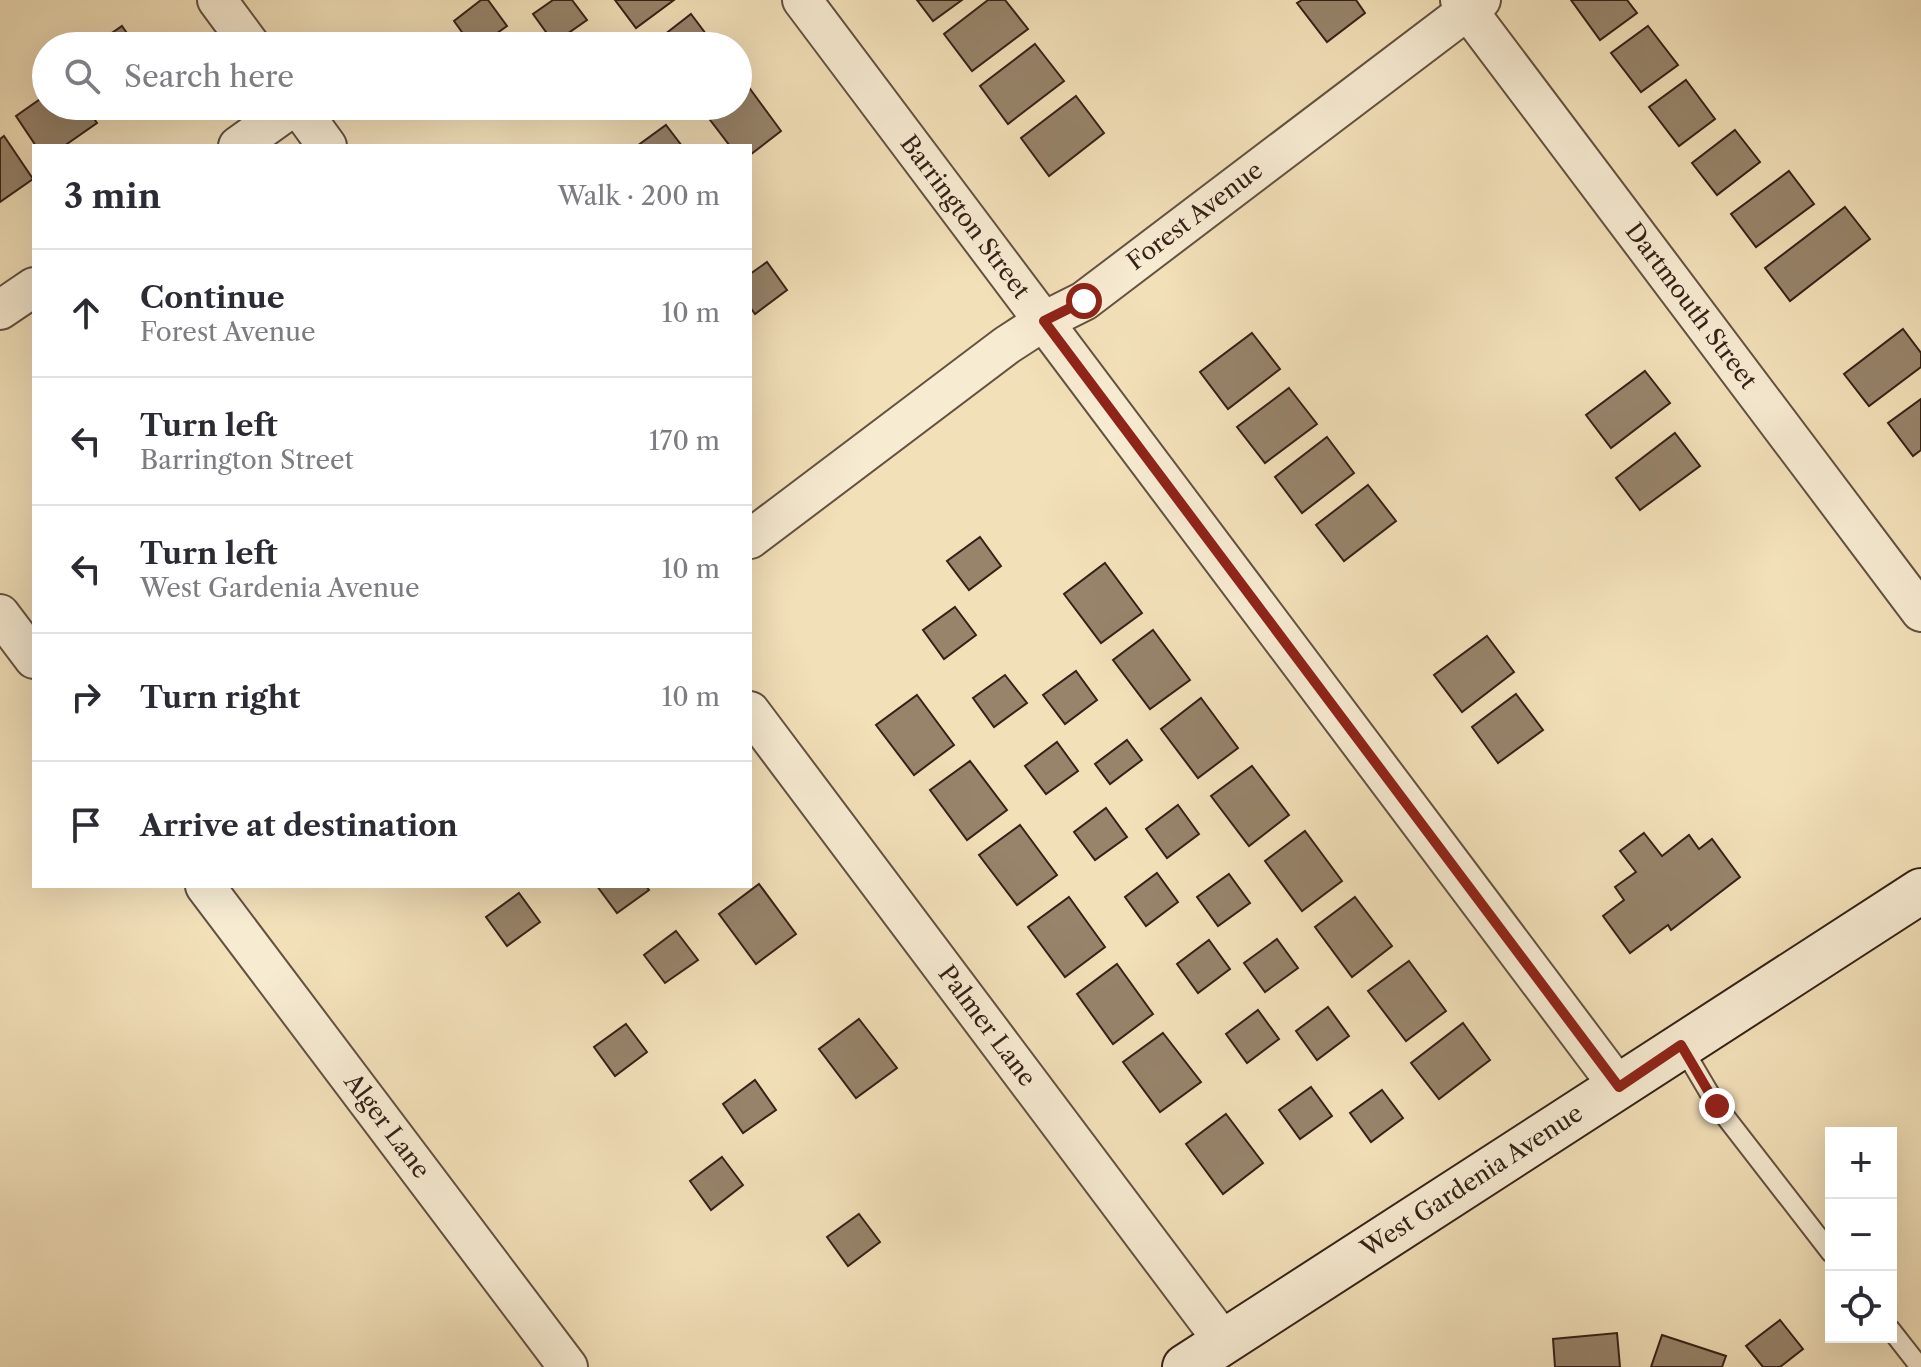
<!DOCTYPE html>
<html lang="en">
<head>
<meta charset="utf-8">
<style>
  :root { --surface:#fff; --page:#f2f2f3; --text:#2b2b33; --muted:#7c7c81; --line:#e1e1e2 }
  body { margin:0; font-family:"Libre Caslon Text",serif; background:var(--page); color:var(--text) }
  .controls { position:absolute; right:24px; bottom:24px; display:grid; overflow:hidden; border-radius:0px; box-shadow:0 8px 32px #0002 }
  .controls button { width:72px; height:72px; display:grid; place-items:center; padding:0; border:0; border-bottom:2px solid var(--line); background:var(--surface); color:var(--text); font:40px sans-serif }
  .stop { position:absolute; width:24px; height:24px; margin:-18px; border:6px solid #8f2418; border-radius:50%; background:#fff }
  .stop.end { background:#8f2418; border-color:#fff; box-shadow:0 2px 8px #0008 }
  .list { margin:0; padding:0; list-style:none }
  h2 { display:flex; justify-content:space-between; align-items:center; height:104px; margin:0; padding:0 32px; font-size:34px }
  h2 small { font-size:26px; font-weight:400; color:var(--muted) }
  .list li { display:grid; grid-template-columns:52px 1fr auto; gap:24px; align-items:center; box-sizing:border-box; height:128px; padding:0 32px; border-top:2px solid var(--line) }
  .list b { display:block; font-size:30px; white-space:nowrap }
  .list p { margin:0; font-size:26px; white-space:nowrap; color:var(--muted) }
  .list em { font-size:26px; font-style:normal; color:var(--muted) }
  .icon { flex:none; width:44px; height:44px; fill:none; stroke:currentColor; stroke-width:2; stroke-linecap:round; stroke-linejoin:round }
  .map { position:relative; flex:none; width:1921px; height:1367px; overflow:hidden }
  .search { position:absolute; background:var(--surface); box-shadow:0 8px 32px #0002; left:32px; top:32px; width:720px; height:88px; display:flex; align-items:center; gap:20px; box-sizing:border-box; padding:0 28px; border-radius:44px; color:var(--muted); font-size:30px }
  .panel { position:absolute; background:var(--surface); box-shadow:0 8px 32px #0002; left:32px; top:144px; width:720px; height:744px; border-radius:0px }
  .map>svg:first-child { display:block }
  .building { fill:#97846b; stroke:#352117; stroke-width:2 }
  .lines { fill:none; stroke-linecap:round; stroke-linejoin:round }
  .lane-casing { stroke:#645140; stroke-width:22 }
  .street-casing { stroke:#645140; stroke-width:42 }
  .secondary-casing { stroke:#352117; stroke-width:48 }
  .lane { stroke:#f7ebd2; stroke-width:18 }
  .street { stroke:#f7ebd2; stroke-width:38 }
  .secondary { stroke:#f7ebd2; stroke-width:44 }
  .route { stroke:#8f2418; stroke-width:10 }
  .labels { text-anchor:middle; stroke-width:6; stroke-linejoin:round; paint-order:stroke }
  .street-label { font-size:24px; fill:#352117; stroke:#f7ebd2 }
</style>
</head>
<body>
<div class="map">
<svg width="1921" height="1367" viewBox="0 0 1921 1367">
  <rect width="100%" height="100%" fill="#f2e0b9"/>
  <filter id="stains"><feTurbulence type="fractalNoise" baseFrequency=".0025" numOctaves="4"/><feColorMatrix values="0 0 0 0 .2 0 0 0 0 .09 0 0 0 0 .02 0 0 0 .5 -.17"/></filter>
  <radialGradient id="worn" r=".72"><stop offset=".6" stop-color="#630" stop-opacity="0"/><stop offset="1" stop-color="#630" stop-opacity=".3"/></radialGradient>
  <!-- building -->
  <g class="building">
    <path d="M481,0H488L507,26L479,46H472L454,21Z"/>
    <path d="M553,0H572L587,20L554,43L533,14Z"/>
    <path d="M615,0H674L636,28Z"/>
    <path d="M917,0H962L933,21Z"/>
    <path d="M988,0H1005L1028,29L972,71L944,34Z"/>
    <path d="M1302,0H1356L1365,13L1327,42L1297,3Z"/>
    <path d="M1571,0H1627L1637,13L1600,40Z"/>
    <path d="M691,14L715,46H652L651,45Z"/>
    <path d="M122,26L136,46H93Z"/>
    <path d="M1648,26L1678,65L1641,92L1611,53Z"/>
    <path d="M1035,44L1064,81L1008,124L980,86Z"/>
    <path d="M1686,80L1715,119L1679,146L1649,107Z"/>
    <path d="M745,82L781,131L750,155V146H730L704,112L712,106H738V87Z"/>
    <path d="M46,95V106H85L97,123L64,146H36L16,116Z"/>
    <path d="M1076,96L1104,133L1049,176L1021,138Z"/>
    <path d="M666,125L682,146H637Z"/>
    <path d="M1735,130L1760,162L1717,195L1692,163Z"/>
    <path d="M4,136L33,179L0,202V139Z"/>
    <path d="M1789,171L1814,204L1756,247L1731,214Z"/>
    <path d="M1845,207L1870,239L1790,301L1765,268Z"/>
    <path d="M767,262L787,290L755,314L750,307V274Z"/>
    <path d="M1903,329L1921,353V367L1869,406L1844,374Z"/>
    <path d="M1252,333L1280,369L1228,409L1200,372Z"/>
    <path d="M1645,371L1670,403L1611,448L1586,415Z"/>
    <path d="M1289,388L1317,424L1265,463L1237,427Z"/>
    <path d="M1921,399V450L1913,456L1888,423Z"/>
    <path d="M1675,433L1700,466L1640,510L1616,478Z"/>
    <path d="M1327,437L1354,473L1302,513L1275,477Z"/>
    <path d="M1368,485L1396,521L1344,561L1316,525Z"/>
    <path d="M980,537L1001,566L969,590L947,561Z"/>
    <path d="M1105,563L1142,613L1101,643L1064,594Z"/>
    <path d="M955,607L976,635L944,659L923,630Z"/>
    <path d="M1153,630L1190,680L1150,709L1113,660Z"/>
    <path d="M1487,636L1514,672L1462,712L1434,675Z"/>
    <path d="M1076,671L1097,700L1065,724L1043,695Z"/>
    <path d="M1005,675L1027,703L994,727L973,698Z"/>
    <path d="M1516,694L1543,730L1498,763L1472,727Z"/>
    <path d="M917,695L954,745L914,775L876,725Z"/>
    <path d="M1201,698L1238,748L1198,778L1161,729Z"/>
    <path d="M1127,740L1142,760L1110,784L1095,764Z"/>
    <path d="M1057,742L1078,771L1046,794L1025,766Z"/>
    <path d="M970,761L1007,810L967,840L930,790Z"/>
    <path d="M1252,766L1289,815L1249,846L1211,796Z"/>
    <path d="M1178,805L1199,834L1167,858L1146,829Z"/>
    <path d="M1106,808L1127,837L1095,860L1074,832Z"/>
    <path d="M1020,825L1057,875L1017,905L979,855Z"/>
    <path d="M1305,831L1342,881L1302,911L1265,861Z"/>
    <path d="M1644,833L1662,856L1689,835L1699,849L1712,839L1740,877L1671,930L1668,925L1630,953L1603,916L1624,900L1615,887L1636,872L1620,851Z"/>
    <path d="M1157,873L1178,902L1146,926L1125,897Z"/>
    <path d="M1229,874L1250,903L1218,926L1197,897Z"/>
    <path d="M759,884L796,934L756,964L719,914Z"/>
    <path d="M597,886H646L649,890L617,913Z"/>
    <path d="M519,893L540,922L507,946L486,917Z"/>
    <path d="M1069,897L1105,947L1065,977L1028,927Z"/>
    <path d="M1355,897L1392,946L1352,977L1315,927Z"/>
    <path d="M676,931L698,960L665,983L644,955Z"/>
    <path d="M1277,939L1298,968L1265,992L1244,963Z"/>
    <path d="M1209,940L1230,969L1198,993L1177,964Z"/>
    <path d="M1409,961L1446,1011L1406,1041L1368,991Z"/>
    <path d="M1117,964L1153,1014L1113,1044L1077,994Z"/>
    <path d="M1328,1007L1349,1036L1317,1060L1296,1031Z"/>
    <path d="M1258,1010L1279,1039L1247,1063L1226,1034Z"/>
    <path d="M859,1019L897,1068L856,1098L819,1049Z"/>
    <path d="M1463,1023L1490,1060L1439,1099L1411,1063Z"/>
    <path d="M626,1024L647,1052L615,1076L594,1047Z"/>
    <path d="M1163,1033L1201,1082L1160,1112L1123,1062Z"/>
    <path d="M755,1080L776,1110L743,1133L723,1104Z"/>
    <path d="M1311,1087L1332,1116L1300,1139L1279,1110Z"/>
    <path d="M1382,1090L1403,1118L1371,1142L1350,1113Z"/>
    <path d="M1226,1114L1263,1163L1223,1194L1186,1144Z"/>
    <path d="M722,1157L743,1185L711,1210L690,1181Z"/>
    <path d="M859,1214L880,1242L848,1266L827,1237Z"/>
    <path d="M1780,1320L1803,1349L1780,1367H1763L1746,1346Z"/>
    <path d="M1617,1333L1620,1367H1555L1553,1339Z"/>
    <path d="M1662,1335L1726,1356L1722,1367H1651Z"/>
  </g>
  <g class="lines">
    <defs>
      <g id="lane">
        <path d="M1681,1045L1717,1106L1831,1253"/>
        <path d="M1891,1330L1920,1367"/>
      </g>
      <g id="street">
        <path d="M217,0L251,46"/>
        <path d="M802,0L1619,1087"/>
        <path d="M1460,0L1921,612"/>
        <path d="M298,106L327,146"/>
        <path d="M238,146L294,106"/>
        <path d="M0,310L34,287"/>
        <path d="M750,539L1007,345L1044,321L1084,301L1481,0"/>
        <path d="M0,614L34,659"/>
        <path d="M750,711L1224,1342"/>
        <path d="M205,886L568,1367"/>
      </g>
      <path id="secondary" d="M1185,1367L1921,891"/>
    </defs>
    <!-- lane casing -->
    <use href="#lane" class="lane-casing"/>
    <!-- street casing -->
    <use href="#street" class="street-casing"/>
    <!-- secondary casing -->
    <use href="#secondary" class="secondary-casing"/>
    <!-- lane -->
    <use href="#lane" class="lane"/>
    <!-- street -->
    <use href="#street" class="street"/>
    <!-- secondary -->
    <use href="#secondary" class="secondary"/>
  </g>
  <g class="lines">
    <!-- route -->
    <path class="route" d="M1084,301L1044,321L1619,1087L1681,1045L1717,1106"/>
  </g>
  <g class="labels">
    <!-- street labels -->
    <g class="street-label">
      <text transform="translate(1195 216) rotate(-37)" y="8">Forest Avenue</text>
      <text transform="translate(965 217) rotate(53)" y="8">Barrington Street</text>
      <text transform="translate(1691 306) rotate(53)" y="8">Dartmouth Street</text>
      <text transform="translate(987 1026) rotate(53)" y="8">Palmer Lane</text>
      <text transform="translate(387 1126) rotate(53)" y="8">Alger Lane</text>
      <text transform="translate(1472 1181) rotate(-33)" y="8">West Gardenia Avenue</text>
    </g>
  </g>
  <rect width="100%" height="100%" filter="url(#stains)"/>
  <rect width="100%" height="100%" fill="url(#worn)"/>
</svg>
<div class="controls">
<button>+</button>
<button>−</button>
<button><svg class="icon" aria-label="locate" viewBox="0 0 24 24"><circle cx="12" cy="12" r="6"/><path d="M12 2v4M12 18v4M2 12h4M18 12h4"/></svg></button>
</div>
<div class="stop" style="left:1084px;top:301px"></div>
<div class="stop end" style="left:1717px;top:1106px"></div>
<div class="search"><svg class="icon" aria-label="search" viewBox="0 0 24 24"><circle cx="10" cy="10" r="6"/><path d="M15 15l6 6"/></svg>Search here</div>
<section class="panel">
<h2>3 min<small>Walk · 200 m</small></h2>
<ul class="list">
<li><svg class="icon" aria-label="ahead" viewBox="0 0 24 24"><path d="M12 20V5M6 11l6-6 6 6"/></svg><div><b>Continue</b><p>Forest Avenue</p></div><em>10 m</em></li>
<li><svg class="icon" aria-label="left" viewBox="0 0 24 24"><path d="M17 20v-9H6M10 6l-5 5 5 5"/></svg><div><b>Turn left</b><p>Barrington Street</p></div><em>170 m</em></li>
<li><svg class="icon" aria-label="left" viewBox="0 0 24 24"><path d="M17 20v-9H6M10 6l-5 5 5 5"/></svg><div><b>Turn left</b><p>West Gardenia Avenue</p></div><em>10 m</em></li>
<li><svg class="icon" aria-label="right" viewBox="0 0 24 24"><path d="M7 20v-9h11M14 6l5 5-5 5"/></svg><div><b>Turn right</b></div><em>10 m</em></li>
<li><svg class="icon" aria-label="arrive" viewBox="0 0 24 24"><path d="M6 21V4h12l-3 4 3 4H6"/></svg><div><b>Arrive at destination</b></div></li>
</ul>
</section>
</div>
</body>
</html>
